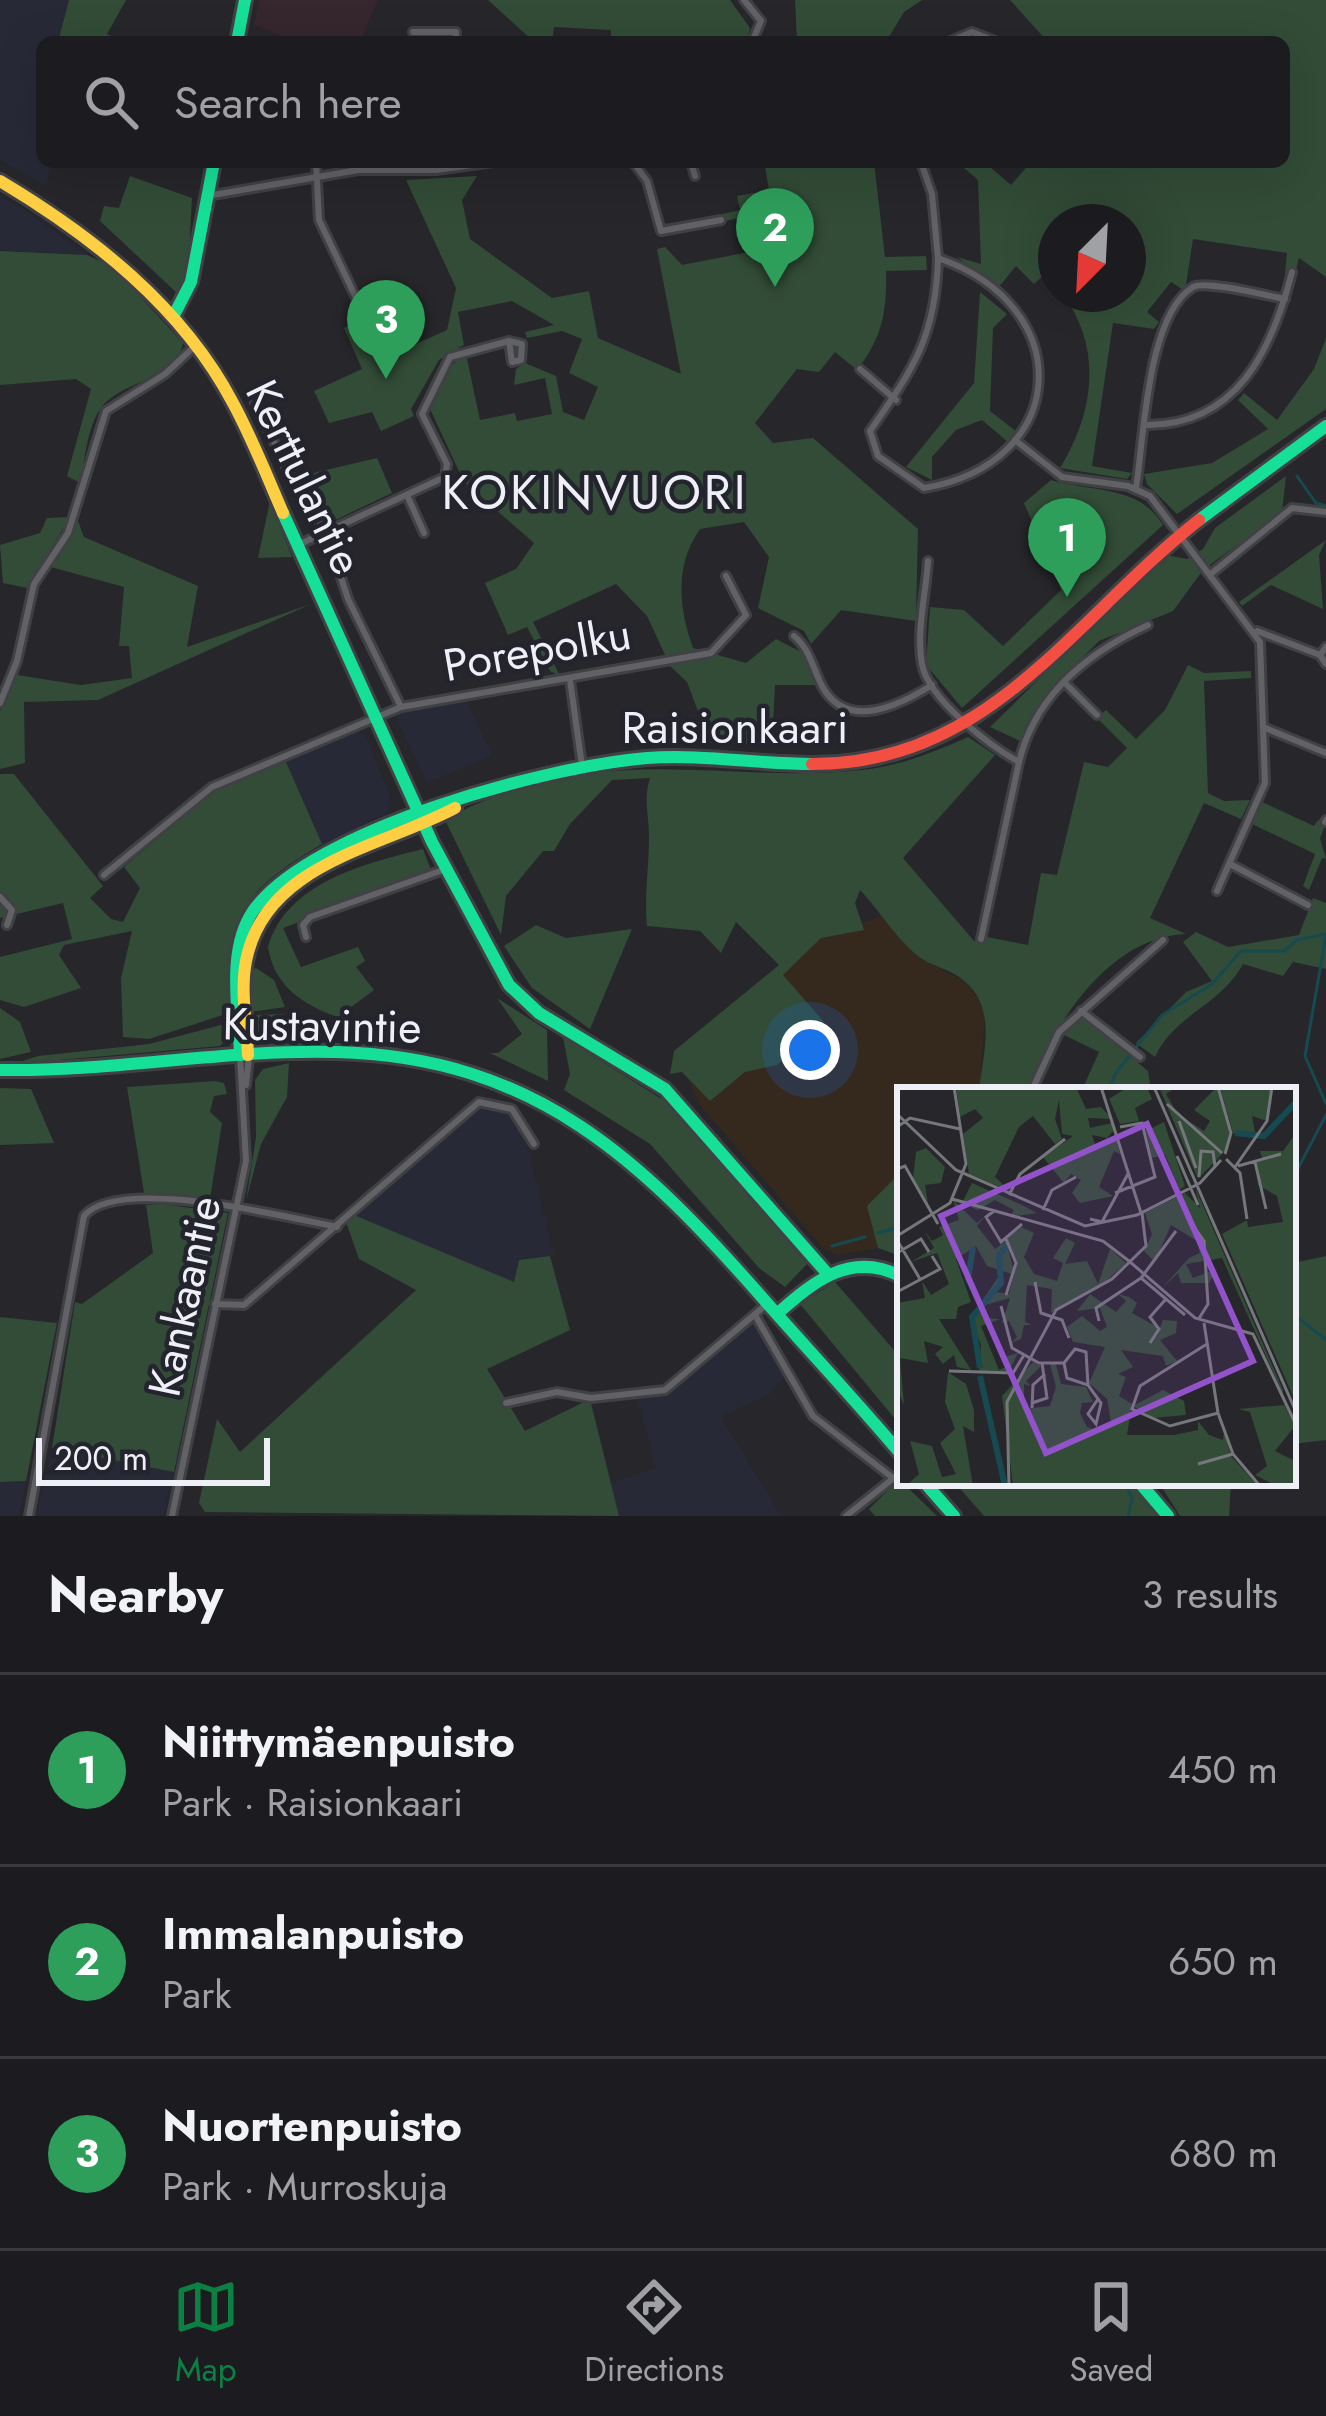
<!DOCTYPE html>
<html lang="en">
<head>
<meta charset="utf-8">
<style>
  :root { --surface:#1c1c20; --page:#252529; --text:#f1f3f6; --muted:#a0a1a5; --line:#3a3a3e; --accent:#0b8043 }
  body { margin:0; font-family:Jost,sans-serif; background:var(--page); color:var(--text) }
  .compass { position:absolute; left:1038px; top:204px; width:108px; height:108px; border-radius:50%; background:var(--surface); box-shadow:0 12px 48px #0002; rotate:204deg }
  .scale { position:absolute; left:36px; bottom:30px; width:234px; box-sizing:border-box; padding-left:12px; border:6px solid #eff0f7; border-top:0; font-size:33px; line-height:42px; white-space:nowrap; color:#eff0f7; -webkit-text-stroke:9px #23242e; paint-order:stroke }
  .you { position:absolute; left:810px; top:1050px; width:42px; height:42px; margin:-30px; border:9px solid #fff; border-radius:50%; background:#1a73e8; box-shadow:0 0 0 18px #1a73e833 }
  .badge { display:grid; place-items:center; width:78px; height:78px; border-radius:50%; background:var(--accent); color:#fff; font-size:39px; font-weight:700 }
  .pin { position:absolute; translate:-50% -99px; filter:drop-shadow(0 3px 6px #0008) }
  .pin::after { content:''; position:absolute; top:63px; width:42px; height:36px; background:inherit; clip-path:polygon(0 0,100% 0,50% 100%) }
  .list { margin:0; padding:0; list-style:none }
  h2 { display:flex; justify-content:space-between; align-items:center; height:156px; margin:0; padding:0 48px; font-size:51px }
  h2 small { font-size:39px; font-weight:400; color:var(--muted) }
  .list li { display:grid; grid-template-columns:78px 1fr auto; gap:36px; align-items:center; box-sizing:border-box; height:192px; padding:0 48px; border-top:3px solid var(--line) }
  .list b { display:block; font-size:45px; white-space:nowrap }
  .list p { margin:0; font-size:39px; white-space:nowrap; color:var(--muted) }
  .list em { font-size:39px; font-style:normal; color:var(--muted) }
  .icon { flex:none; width:66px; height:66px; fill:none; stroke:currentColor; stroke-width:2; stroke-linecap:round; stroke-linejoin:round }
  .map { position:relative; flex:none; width:1326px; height:1516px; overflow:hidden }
  .search { position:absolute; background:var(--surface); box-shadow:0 12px 48px #0002; left:36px; right:36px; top:36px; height:132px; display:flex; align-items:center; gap:30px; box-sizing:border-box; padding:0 42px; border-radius:18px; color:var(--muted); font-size:45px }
  .sheet { height:732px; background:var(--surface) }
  nav { display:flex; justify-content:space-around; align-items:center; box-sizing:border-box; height:168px; border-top:3px solid var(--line); background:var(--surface); font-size:33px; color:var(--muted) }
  nav a { display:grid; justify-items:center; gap:6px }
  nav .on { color:var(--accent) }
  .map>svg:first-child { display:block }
  .built { fill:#282937 }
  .education { fill:#36262e }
  .medical { fill:#35291e }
  .green { fill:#324c37 }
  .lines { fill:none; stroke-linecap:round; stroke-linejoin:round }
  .stream { stroke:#174a50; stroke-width:3 }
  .street-casing { stroke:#404145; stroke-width:12 }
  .fast-casing { stroke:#404145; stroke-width:18 }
  .slow-casing { stroke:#404145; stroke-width:18 }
  .jam-casing { stroke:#404145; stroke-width:18 }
  .street { stroke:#626266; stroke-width:6 }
  .fast { stroke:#16e098; stroke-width:12 }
  .slow { stroke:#ffcf43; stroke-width:12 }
  .jam { stroke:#f24e42; stroke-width:12 }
  .labels { text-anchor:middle; stroke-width:9; stroke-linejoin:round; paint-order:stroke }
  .street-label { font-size:45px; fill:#eff0f7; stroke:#23242e }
  .neighbourhood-label { font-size:48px; letter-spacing:3px; fill:#eff0f7; stroke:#23242e }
  .inset-river { fill:none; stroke:#174a50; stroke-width:6 }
  .inset-road { fill:none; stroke:#76777d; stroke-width:3 }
  .view { fill:#9253ca; fill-opacity:0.15; stroke:#9253ca; stroke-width:6 }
  .inset-edge { fill:none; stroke:#eff0f7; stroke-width:6 }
</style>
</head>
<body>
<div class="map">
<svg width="1326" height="1516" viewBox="0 0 1326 1516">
  <rect width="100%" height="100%" fill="#26262b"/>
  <!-- built -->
  <g class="built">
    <path d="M0,0H69L58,42H42V162H54L45,185L0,160Z"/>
    <path d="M0,196L28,212L87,255L0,250Z"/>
    <path d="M466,700L492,755L427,783L394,713Z"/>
    <path d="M356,731L365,734L390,797L387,813L322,844L286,762Z"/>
    <path d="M490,1096L518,1109L554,1256L519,1259L514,1282L359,1259L346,1222Z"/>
    <path d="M759,1315L792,1368L770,1394L721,1417L781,1516H619L611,1483L656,1468L637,1398L668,1392Z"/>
    <path d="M52,1448L174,1472L164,1516H36Z"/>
    <path d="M26,1481L19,1516H0V1482Z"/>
  </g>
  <!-- education -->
  <path class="education" d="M259,0H378L360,42H296L254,25Z"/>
  <!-- medical -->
  <path class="medical" d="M884,915L923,960L966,982L985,1008L980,1090H900V1173L868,1206L878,1248L837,1255L822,1247L700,1105L674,1051L779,965L821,938Z"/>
  <!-- green -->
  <g class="green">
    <path d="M69,0H126L107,34L122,42H58Z"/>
    <path d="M488,0H730L750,28L747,40L611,42V30L554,27L552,42H534Z"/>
    <path d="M795,0H922L904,12L886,42H797Z"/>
    <path d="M1010,0H1326V277L1299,258L1295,274L1285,273L1287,253L1193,239L1185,291L1171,282L1147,312L1159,322L1154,329L1113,323L1092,466L1132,473L1127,479L1060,468C1094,412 1103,350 1063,294H1128V222H1056V285L1046,273L1034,284L1016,266L998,288L957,257L981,264L978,180L957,162H984L1011,185L1031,162H1284V42H1048Z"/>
    <path d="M787,162H874L885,257L926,256L927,270L886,271C887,312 882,338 857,370L835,352L819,372L797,369L755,423L773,443L813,438L918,529L916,621L841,610L811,644L804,631L758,608L769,557L744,522L700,529C674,566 679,608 693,648L746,663L776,639L803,653L821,685H775L772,745L710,743L687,682L669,665L586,679L588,671L666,657L647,616L616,584L533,622L560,676L550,671L527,627L508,635L485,583L516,569L534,543L464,482L430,409C438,388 445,366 466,354L480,420L515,413L517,421L552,414L545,378L514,385L516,369L525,363L556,376L563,412L584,420L598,387L569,373L582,339L562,331L527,338L525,332L554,325L512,301L458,312L464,345L439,360L411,409L414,416L381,431L372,412L329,423L314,391L362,369L344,328L369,317L387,357L447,330L456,288L406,180L477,176L462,200L470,239L552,298L589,291L598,338L681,374L657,249L665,247L682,265L754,251L748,216L720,222L718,215L740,210L737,196L769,190L765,167Z"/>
    <path d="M130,176L192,198L188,273L177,293L100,221L104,206L119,208Z"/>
    <path d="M0,251L87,255L113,267L183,343C176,380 122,380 101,408C87,427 85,460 80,483L67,476L91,389L76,379L0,385Z"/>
    <path d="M980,292L1007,314L993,328L990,411L1017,432L1009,443L982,420L956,430L932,457V480L906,467L974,383Z"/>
    <path d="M1326,338V409L1177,514L1147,484L1144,474L1212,463L1268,429L1238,400L1244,393L1277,420L1314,369Z"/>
    <path d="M377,458L392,493L329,523L303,492L300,476Z"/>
    <path d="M1286,476L1282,512L1203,570L1173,611L1099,641L1050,690L1020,741L990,727L1166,555L1187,559L1203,549L1215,528Z"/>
    <path d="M1051,480C1093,493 1138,484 1163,525L962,708L926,665L930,607L964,610L1003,646L1061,590L1024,503Z"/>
    <path d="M270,501L292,557L258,558Z"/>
    <path d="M70,517L27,588L3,583L0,545L40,533L47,518Z"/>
    <path d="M78,521L84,537L198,586L187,647L311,604L98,700L24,702L25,763L0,769V711L17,675L81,685L132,678L129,646H119L124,587L47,566Z"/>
    <path d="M1326,540L1319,555L1323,609L1271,585L1242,606L1239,602Z"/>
    <path d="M1188,665L1204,673L1251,671V678L1204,681L1208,793L1224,801L1250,800L1241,819L1204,803L1150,918L1186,934C1107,937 1055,1025 1026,1090H979C984,1050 998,1003 959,977C948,969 935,967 924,960C901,946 880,911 860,890L855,903L864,930L821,938L783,975L824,1022L777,1065L745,1072L710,1101L682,1072L670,1074L674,1051L779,965L736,922L721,953L700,931L647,926C644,893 649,868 649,837C649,814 643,800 650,778L612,780L570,824L554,851H543L506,896L501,935L446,822C465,806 490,799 513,791C641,749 739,783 862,770C900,766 934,752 968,737L995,755L903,858L974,941L985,943L987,937L1028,945L1041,873L1057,875L1084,762L1108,767L1127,748L1097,718L1106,710L1136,739L1165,710Z"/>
    <path d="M286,762L322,844C239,893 226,917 232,1012L149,1039L123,1037L121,978L132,931L64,945L59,955L81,988L24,1007L0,1000V957L72,939L63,903L0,918V774H14L103,886L90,898L111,919L123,922L140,888L124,867L213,792Z"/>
    <path d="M1262,802L1314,826L1318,820L1326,823L1320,838L1326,859L1322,858L1309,890L1303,886L1315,854L1252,824Z"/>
    <path d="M423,849L432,873L283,928L301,967L358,947L365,961L356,967L374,990L338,1017C303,1005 274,986 268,947C287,882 364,864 423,849Z"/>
    <path d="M1313,898L1326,903V969L1293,962L1283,976L1243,964C1221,1005 1174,1015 1155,1057L1136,1043L1186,992L1212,981L1183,942L1196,932L1228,947L1299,935Z"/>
    <path d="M536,925L566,938L632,929L590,1029L532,988L504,946Z"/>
    <path d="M256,968L274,980L285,1007L251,1012L249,971Z"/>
    <path d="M497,998L547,1030L548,1081L490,1053H498L522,1034Z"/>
    <path d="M0,1008L20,1022L31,1052L0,1059Z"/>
    <path d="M283,1014L286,1039L260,1037L252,1015Z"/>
    <path d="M1080,1016L1148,1071L1151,1090H1082L1099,1052L1064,1035Z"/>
    <path d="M232,1022V1036L220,1046L14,1064L38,1056L149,1044Z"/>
    <path d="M563,1037L668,1103L807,1264L785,1287L759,1268L650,1144L564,1090L570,1074Z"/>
    <path d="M289,1063L287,1097L261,1144L246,1201L256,1137L255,1080L263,1069Z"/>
    <path d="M215,1081L224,1083L227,1094L214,1096L210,1112L222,1123L210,1199L144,1193L127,1087Z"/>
    <path d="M0,1088L31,1089L54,1143L0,1145Z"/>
    <path d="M900,1173V1256L878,1248L867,1206Z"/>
    <path d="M162,1204L228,1213L174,1472L52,1448L75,1302L82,1304L153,1253L146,1205Z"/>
    <path d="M354,1215L514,1282L519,1260L550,1256L570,1330L487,1369L525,1431L590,1399L619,1516L205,1512L199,1503L217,1419L240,1452L416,1290L359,1259L346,1222Z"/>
    <path d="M1326,1256V1440L1293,1444V1263Z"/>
    <path d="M835,1282L900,1357V1425L800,1304Z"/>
    <path d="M0,1317L57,1323L26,1481L0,1482Z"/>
    <path d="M955,1483H1131L1160,1516H984Z"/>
    <path d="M1159,1483H1231L1229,1516H1180Z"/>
    <path d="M904,1484L937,1516H875L869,1509L892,1486Z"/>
  </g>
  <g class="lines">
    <!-- stream -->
    <g class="stream">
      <path d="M1297,476L1316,503L1326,506"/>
      <path d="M1326,935L1305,1056L1326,1104"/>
      <path d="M1109,1090L1115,1074L1162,1015L1212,984L1241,951H1284L1297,940L1326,934"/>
      <path d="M1293,1178L1326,1115"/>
      <path d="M878,1233L900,1227"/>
      <path d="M832,1246L865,1237"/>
      <path d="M1293,1314L1326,1340"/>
      <path d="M1125,1483L1132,1498L1128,1516"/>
    </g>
    <defs>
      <g id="street">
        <path d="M744,0L761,21L752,42"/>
        <path d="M413,32H456V42"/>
        <path d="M948,42L972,32L998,42"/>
        <path d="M316,162L319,220L359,304"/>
        <path d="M633,162L647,181L661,231L721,220"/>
        <path d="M691,162L695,176"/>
        <path d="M921,162L932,194L938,258C1078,306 1071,463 924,488L878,456L870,431C913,369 936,337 938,258"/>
        <path d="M207,196L358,170H436L494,162"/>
        <path d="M509,341L522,344L521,360L512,362Z"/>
        <path d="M860,369L896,400"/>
        <path d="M1145,425C1237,426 1272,350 1292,272"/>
        <path d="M1015,440L1062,477L1128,486L1150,496L1260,642L1265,783L1217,891"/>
        <path d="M1136,488C1144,438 1147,315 1193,287C1206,280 1268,296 1285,299"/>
        <path d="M407,495L424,533"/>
        <path d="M300,544L445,477L447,464L422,414L450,357L509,341"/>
        <path d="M928,561C926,593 916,632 922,664C928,699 990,746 1019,762L981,939"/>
        <path d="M1212,573L1292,508L1326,512"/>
        <path d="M1257,631L1320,655"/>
        <path d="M794,636C810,649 813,669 822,686C847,732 900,705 932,685"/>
        <path d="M1326,647L1320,655L1326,664"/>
        <path d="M570,680L582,766"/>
        <path d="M1064,682L1097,715"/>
        <path d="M0,703L17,661L34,584L68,533L106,411L165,374L195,346"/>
        <path d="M401,707L711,653L746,615L726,576"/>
        <path d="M1263,727L1326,753"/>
        <path d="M1019,762C1035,695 1089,652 1148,625"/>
        <path d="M1325,822L1326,820"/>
        <path d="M1230,864L1308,905"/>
        <path d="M104,875L212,787L401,707L348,599L326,531L299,493L255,403"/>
        <path d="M0,897L12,910L7,925"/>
        <path d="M306,937L303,925L310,917L446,869"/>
        <path d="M1081,1011L1140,1057"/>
        <path d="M246,1085L249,1057"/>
        <path d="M1032,1090L1059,1032L1163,940"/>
        <path d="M215,1304L244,1305L479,1102L512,1109L534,1144"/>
        <path d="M755,1315L813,1416L893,1478"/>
        <path d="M506,1403L557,1392L591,1398L665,1390L767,1304"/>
        <path d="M29,1516L84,1216C118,1175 286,1217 337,1227"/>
        <path d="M172,1516L246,1161L240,1055"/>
        <path d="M846,1516L900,1473"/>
      </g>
      <g id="fast">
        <path d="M237,42L245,0"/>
        <path d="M173,317L191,282L214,162"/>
        <path d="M283,513L432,842L509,985L539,1013L665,1089L826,1272"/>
        <path d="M1199,520L1326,426"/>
        <path d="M240,1055C239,1011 226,951 253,911C312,829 548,766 647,758C702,754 757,764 812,764"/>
        <path d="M0,1070C112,1072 224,1049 336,1052C536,1057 643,1161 767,1303C811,1353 857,1402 900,1453"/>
        <path d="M777,1314C814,1281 851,1251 900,1276"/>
        <path d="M925,1483L954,1516"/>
        <path d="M1140,1483L1168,1516"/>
      </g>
      <g id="slow">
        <path d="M0,181C92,236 182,306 233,403C252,438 267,476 283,513"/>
        <path d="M248,1055C247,1025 240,991 246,961C265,863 380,848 455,808"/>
      </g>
      <path id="jam" d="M812,764C989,765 1073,619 1199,520"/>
    </defs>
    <!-- street casing -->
    <use href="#street" class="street-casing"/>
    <!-- fast casing -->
    <use href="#fast" class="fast-casing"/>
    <!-- slow casing -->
    <use href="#slow" class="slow-casing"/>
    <!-- jam casing -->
    <use href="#jam" class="jam-casing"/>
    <!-- street -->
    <use href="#street" class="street"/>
    <!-- fast -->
    <use href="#fast" class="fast"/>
    <!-- slow -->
    <use href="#slow" class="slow"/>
    <!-- jam -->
    <use href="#jam" class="jam"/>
  </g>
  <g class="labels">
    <!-- street labels -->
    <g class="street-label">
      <text transform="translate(305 477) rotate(64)" y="16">Kerttulantie</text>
      <text transform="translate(537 649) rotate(-10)" y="16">Porepolku</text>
      <text x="735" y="743">Raisionkaari</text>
      <text transform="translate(322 1025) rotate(1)" y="16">Kustavintie</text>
      <text transform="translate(184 1296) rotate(-78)" y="16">Kankaantie</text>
    </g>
    <!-- neighbourhood labels -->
    <g class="neighbourhood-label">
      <text x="595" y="509">KOKINVUORI</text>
    </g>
  </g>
  <!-- overview -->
  <g transform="translate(897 1087)">
    <rect width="399" height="399" fill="#26262b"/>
    <path d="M59,0H179L189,22L204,20L215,32L191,31L193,41L215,36L218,42L210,51L195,48L198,57L219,52L223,67L217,64L202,100L216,109L183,116L175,106L184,93L174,87L167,96L146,70L176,49L165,47L162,13L158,32L165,52L158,57L136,29L122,40L98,90L113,104L72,87L66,47L86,31L78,22L63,30ZM231,0H250L255,12L238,21L242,34L223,37L212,12ZM262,0H279L269,7L281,27L307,44L313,34L297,23L320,0L333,43L328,64L301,92ZM323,0H375L370,34L355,29L359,50L336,46ZM267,35L288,99L283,103L268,68L255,71L249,44ZM399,46V316L325,147L350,133L351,140L386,135L380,109L361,98L358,75L366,74L363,64H386ZM29,61L48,80L44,96L28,98L31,116L16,91L19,65ZM75,96L125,118L140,126L113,130L117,123L98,113L81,123L65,116ZM298,100L386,303V307L325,171L289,177L296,191L320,182L312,196H284L281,186L265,201L292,171L303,166L300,154L274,138L258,175L247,164L255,147L248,126L288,106L303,121ZM56,113L80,136L88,129L80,139L98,162L109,154L118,188L90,179L79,159L59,172L74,215L61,220L59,232H42L74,283L60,280L57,268L46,277L38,267L46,260L27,254L31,276L3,271L7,318L0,302V216L28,211L25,194L34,208L52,197L40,166L14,175L37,161L27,143L35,154L46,148L42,140L62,133ZM124,140L137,146L127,170L137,187L160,194L166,176L156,171L169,151L178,156L168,177L190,174L201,197L213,162L229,176L206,197L154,226L155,202L130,198L128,235L135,238H127L124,252L114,256L120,250L112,234L105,236L113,211L88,218L85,231L103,232L84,239L102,283L111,279L107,270L121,266L112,284L82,285L84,258L73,231L102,189L99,205L112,207L120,175L110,152ZM193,207L219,225L229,214L221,207L232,210L240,216L235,226L260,240V249L266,233L280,234L279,246L263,253L280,274L269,279L266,269L224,263L236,280L221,287L229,290L222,309L235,317L230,348H277L301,343V334L312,348L326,353L327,344L334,369L361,399H116L105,309L136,275L144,279L129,294L134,299L127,297V322L153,319L159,300L153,277L158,274L164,297L189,300L196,315L185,316L183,326L190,340L201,344L214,335L210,312L192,296L208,260L176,255L170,240L185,229L203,244L210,240L203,221L180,224ZM51,285L69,297L77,323V345L66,339L76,399H9L22,387L13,354L35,359L45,390L59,387L43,356L58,342L48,315ZM266,303L287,314L289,328L256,331L236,319ZM387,318L398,339L378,364L398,374V396L380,399L358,388L370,379L353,325L341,322Z" fill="#324c37"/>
    <path class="inset-river" d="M338,46L367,49L399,15M76,160L71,192L84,219M83,281L75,230L104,196L102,168L110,159M83,289L108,399"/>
    <path class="inset-road" d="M204,0L244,126M257,0L399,325M321,0L334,46L328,67M270,17L325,66M0,27L59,83L188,139L240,128L303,96L324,73M282,34L299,81M0,40L13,31L63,42M280,69L301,118M329,72L343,86L350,132M358,75L369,122M341,79L384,67M338,80L370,34L375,0M0,82L8,79L41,137M302,90L304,64L316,65L318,79M218,106L258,90L245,36L223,40M112,108L123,87L168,52M55,112L206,154L232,174M146,123L155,103L179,90M97,124L89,130L104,155L125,137M290,130L307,154L311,217L301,233M193,132L205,135L232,85M279,144L244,191L288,228M0,149L53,116L69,77L57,0M109,152L119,176L109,208M0,153L23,192M0,166L24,152L32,165M232,174L298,231L356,247L399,338M138,195L144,226L165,233L172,251M0,205L43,182L35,169M104,219L115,261L142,276H167M202,234L199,221L244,191M307,236L321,326L336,367L363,399M253,256L262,242L253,230L269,212M310,257L243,299L235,322L273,339L321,326M167,276L170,291L191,298L204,316L199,337L191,327L201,312M167,276L178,262L189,265L191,298M52,284L116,286L127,268M135,316L150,311L145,276M135,321L136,298L148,287M301,377L336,367M112,399L110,315L159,223L215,192L249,159L245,126"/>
    <path class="view" d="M250,37L356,274L149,366L44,129Z"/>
    <rect width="399" height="399" class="inset-edge"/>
  </g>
</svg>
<svg class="compass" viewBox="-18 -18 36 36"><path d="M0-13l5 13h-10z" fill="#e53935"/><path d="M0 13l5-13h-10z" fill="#a0a1a5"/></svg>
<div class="scale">200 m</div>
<div class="you"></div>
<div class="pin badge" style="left:1067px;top:597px;background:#2e9e5b">1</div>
<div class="pin badge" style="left:775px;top:287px;background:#2e9e5b">2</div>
<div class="pin badge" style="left:386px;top:379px;background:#2e9e5b">3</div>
<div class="search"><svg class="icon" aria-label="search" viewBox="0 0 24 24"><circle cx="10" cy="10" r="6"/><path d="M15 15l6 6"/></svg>Search here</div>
</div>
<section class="sheet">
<h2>Nearby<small>3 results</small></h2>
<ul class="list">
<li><span class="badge" style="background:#2e9e5b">1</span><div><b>Niittymäenpuisto</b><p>Park · Raisionkaari</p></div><em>450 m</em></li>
<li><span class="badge" style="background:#2e9e5b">2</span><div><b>Immalanpuisto</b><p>Park</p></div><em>650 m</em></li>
<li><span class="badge" style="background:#2e9e5b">3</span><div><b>Nuortenpuisto</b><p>Park · Murroskuja</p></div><em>680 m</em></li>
</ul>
</section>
<nav>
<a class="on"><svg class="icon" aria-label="map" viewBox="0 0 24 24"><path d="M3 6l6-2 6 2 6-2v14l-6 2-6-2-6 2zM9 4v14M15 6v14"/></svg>Map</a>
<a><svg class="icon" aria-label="directions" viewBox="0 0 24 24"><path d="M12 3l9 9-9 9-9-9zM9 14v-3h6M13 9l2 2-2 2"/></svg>Directions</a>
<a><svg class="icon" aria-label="saved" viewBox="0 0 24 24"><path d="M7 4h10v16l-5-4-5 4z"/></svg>Saved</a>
</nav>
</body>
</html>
